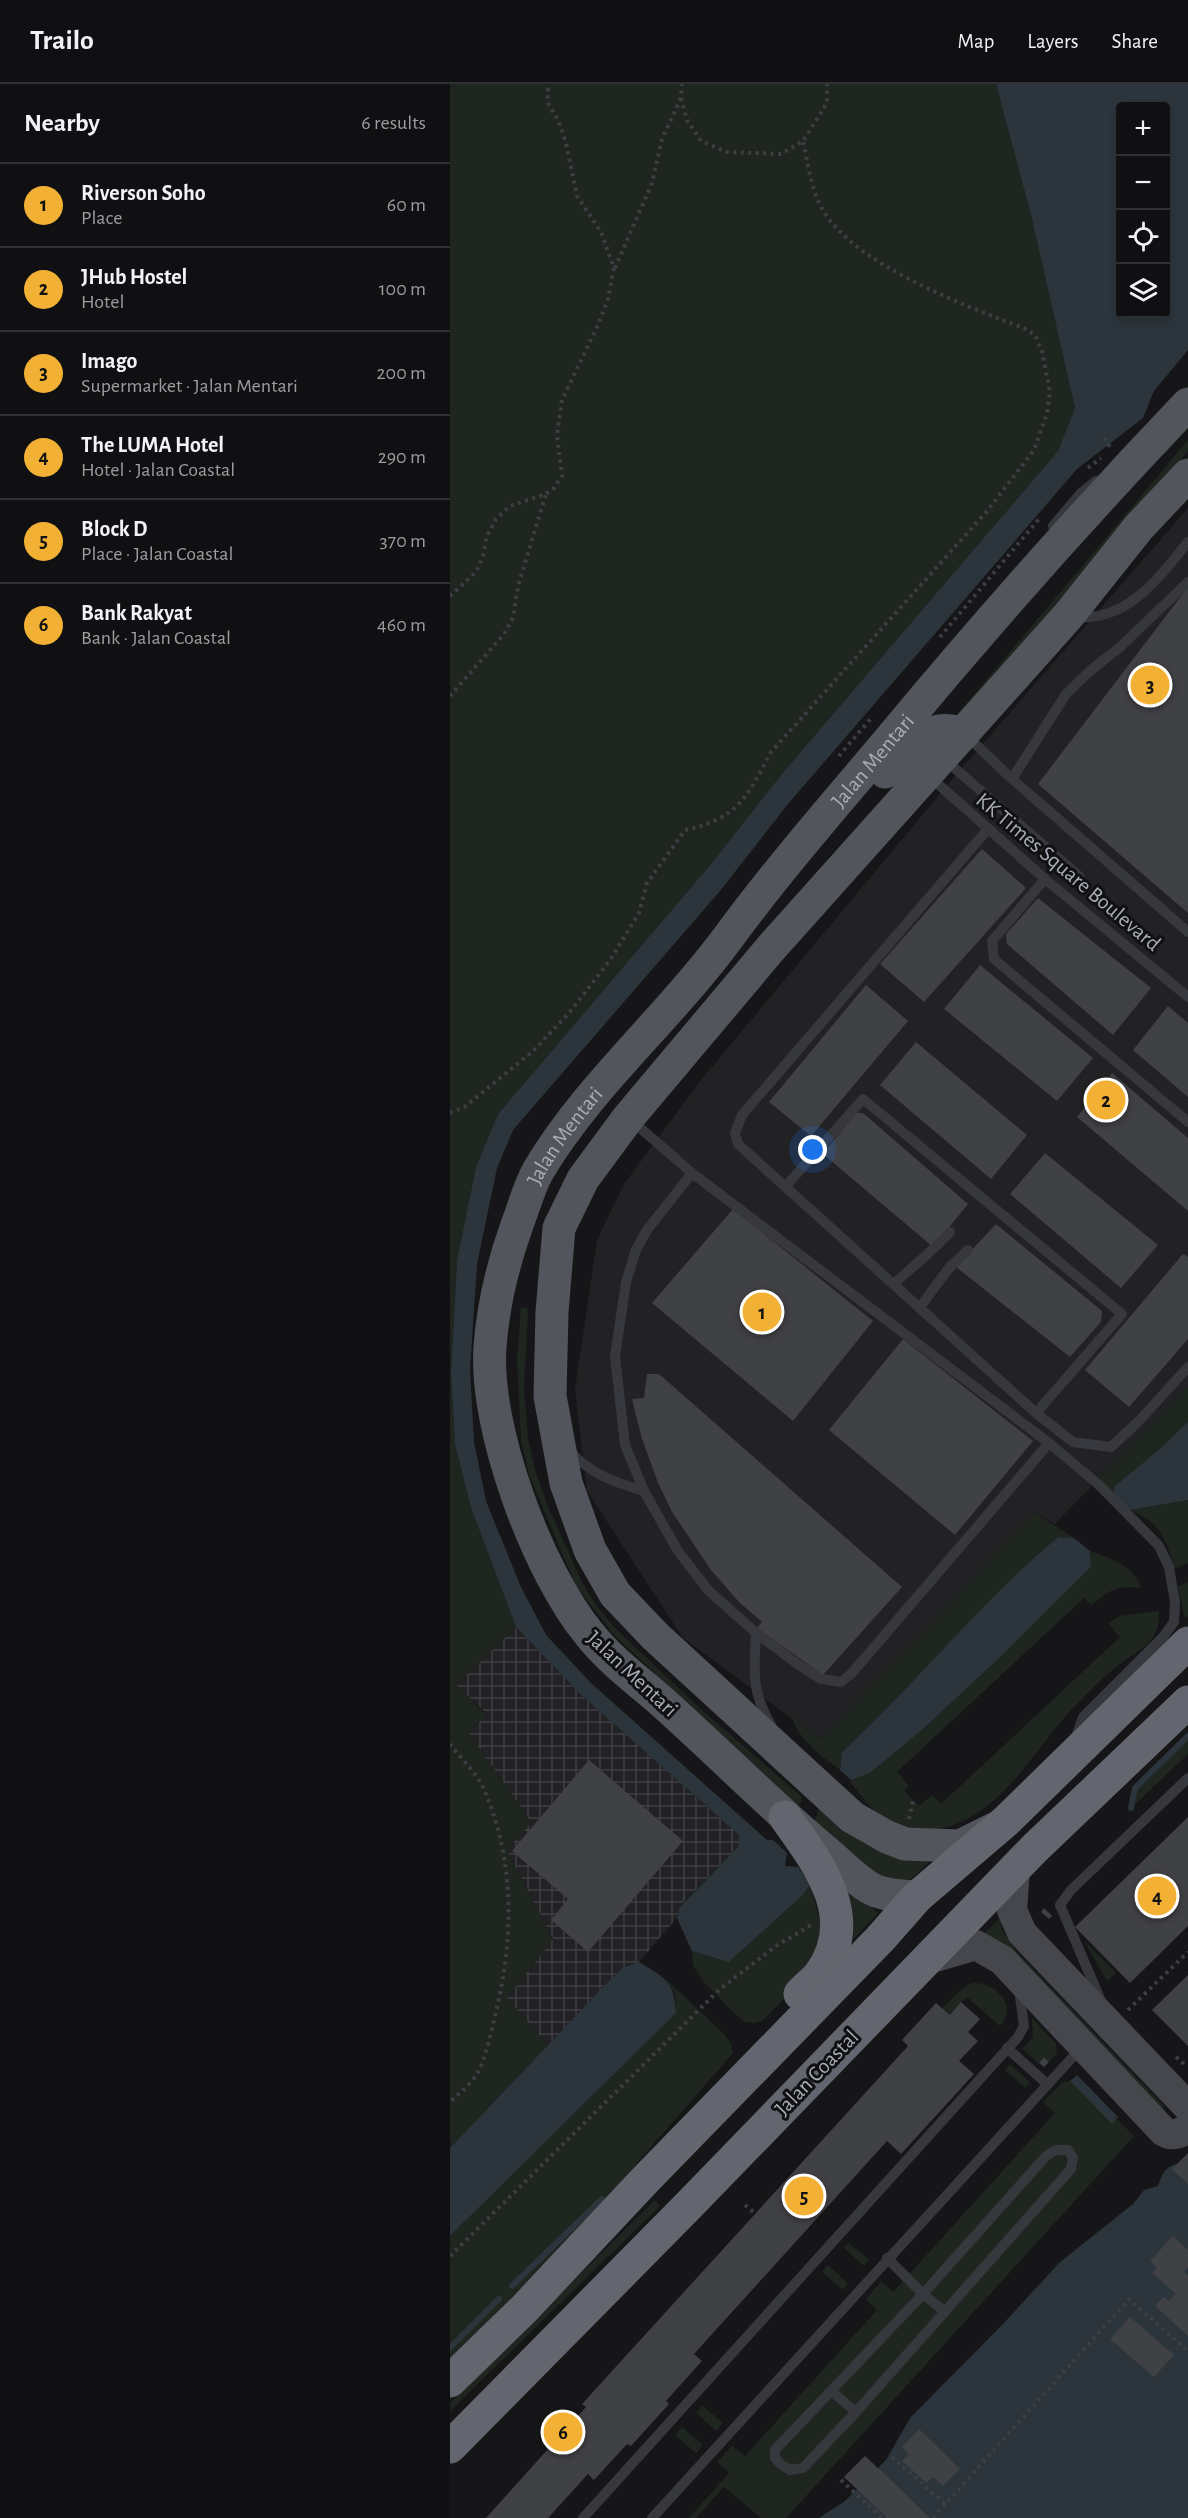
<!DOCTYPE html>
<html lang="en">
<head>
<meta charset="utf-8">
<style>
  :root { --surface:#101012; --page:#1e1e20; --text:#f1f3f6; --muted:#9c9d9f; --line:#303032; --accent:#f2b134 }
  body { margin:0; font-family:"Alegreya Sans",sans-serif; background:var(--page); color:var(--text) }
  .controls { position:absolute; right:18px; top:18px; display:grid; overflow:hidden; border-radius:6px; box-shadow:0 3px 9px #0003 }
  .controls button { width:54px; height:54px; display:grid; place-items:center; padding:0; border:0; border-bottom:2px solid var(--line); background:var(--surface); color:var(--text); font:30px sans-serif }
  .you { position:absolute; left:363px; top:1066px; width:21px; height:21px; margin:-15px; border:4px solid #fff; border-radius:50%; background:#1a73e8; box-shadow:0 0 0 9px #1a73e833 }
  .badge { display:grid; place-items:center; width:39px; height:39px; border-radius:50%; background:var(--accent); color:#111; font-size:20px; font-weight:700 }
  .pin { position:absolute; translate:-50% -50%; border:3px solid #fff; box-shadow:0 2px 6px #0006 }
  .list { margin:0; padding:0; list-style:none }
  h2 { display:flex; justify-content:space-between; align-items:center; height:78px; margin:0; padding:0 24px; font-size:26px }
  h2 small { font-size:20px; font-weight:400; color:var(--muted) }
  .list li { display:grid; grid-template-columns:39px 1fr auto; gap:18px; align-items:center; box-sizing:border-box; height:84px; padding:0 24px; border-top:2px solid var(--line) }
  .list b { display:block; font-size:22px; white-space:nowrap }
  .list p { margin:0; font-size:20px; white-space:nowrap; color:var(--muted) }
  .list em { font-size:20px; font-style:normal; color:var(--muted) }
  .icon { flex:none; width:33px; height:33px; fill:none; stroke:currentColor; stroke-width:2; stroke-linecap:round; stroke-linejoin:round }
  .map { position:relative; flex:none; width:738px; height:2434px; overflow:hidden }
  header { display:flex; align-items:center; gap:36px; box-sizing:border-box; height:84px; padding:0 30px; background:var(--surface); border-bottom:2px solid var(--line) }
  header strong { font-size:28px }
  nav { display:flex; gap:33px; margin-inline-start:auto; font-size:21px }
  main { display:flex }
  aside { flex:1; background:var(--surface) }
  .map>svg:first-child { display:block }
  .built { fill:#222225 }
  .industrial { fill:url(#industrial-grid) }
  .grass { fill:#1e261f }
  .water { fill:#2c353c; fill-rule:evenodd }
  .lines { fill:none; stroke-linecap:round; stroke-linejoin:round }
  .stream { stroke:#2c353c; stroke-width:6 }
  .building { fill:#404145 }
  .path { stroke:#3d3f44; stroke-width:4; stroke-dasharray:3 4.5; stroke-linecap:butt }
  .lane { stroke:#37383d; stroke-width:10 }
  .secondary { stroke:#45474d; stroke-width:30 }
  .primary { stroke:#53555c; stroke-width:33 }
  .highway { stroke:#63666e; stroke-width:33 }
  .labels { text-anchor:middle; stroke-width:6; stroke-linejoin:round; paint-order:stroke }
  .street-label { font-size:22px; fill:#a8adb8; stroke:#111113 }
</style>
</head>
<body>
<header>
<strong>Trailo</strong>
<nav><a>Map</a><a>Layers</a><a>Share</a></nav>
</header>
<main>
<aside>
<h2>Nearby<small>6 results</small></h2>
<ul class="list">
<li><span class="badge">1</span><div><b>Riverson Soho</b><p>Place</p></div><em>60 m</em></li>
<li><span class="badge">2</span><div><b>JHub Hostel</b><p>Hotel</p></div><em>100 m</em></li>
<li><span class="badge">3</span><div><b>Imago</b><p>Supermarket · Jalan Mentari</p></div><em>200 m</em></li>
<li><span class="badge">4</span><div><b>The LUMA Hotel</b><p>Hotel · Jalan Coastal</p></div><em>290 m</em></li>
<li><span class="badge">5</span><div><b>Block D</b><p>Place · Jalan Coastal</p></div><em>370 m</em></li>
<li><span class="badge">6</span><div><b>Bank Rakyat</b><p>Bank · Jalan Coastal</p></div><em>460 m</em></li>
</ul>
</aside>
<div class="map">
<svg width="738" height="2434" viewBox="0 0 738 2434">
  <defs>
    <pattern id="industrial-grid" width="8" height="8" patternUnits="userSpaceOnUse" patternTransform="scale(1.5)"><rect width="8" height="8" fill="#222225"/><path d="M0 4h8M4 0v8" fill="none" stroke="#3f3f43"/></pattern>
  </defs>
  <rect width="100%" height="100%" fill="#161618"/>
  <!-- built -->
  <path class="built" d="M738,424V1303L605,1440L585,1429L371,1656L233,1554L137,1407L125,1306L147,1156L174,1100L251,996L504,693Z"/>
  <!-- industrial -->
  <path class="industrial" d="M66,1543L129,1609L289,1751V1762L230,1822L227,1834L189,1878L172,1884L98,1961L57,1914L103,1855L57,1766L81,1738L18,1648L37,1630L6,1601Z"/>
  <!-- grass -->
  <g class="grass">
    <path d="M0,0H546L581,131L625,324L608,367L331,691L261,780L48,1030L26,1083L7,1176L1,1289L5,1360L21,1424L66,1543L6,1601L37,1631L18,1648L81,1738L57,1766L103,1855L57,1914L98,1961L0,2064Z"/>
    <path d="M738,356V367L506,641L501,638Z"/>
    <path d="M71,1223L77,1224L78,1226L74,1305L78,1355L86,1389L99,1425L132,1498L146,1521L167,1546L252,1626L351,1712L352,1718L348,1723L164,1551L126,1502L79,1391L71,1356L67,1274Z"/>
    <path d="M738,1303V1338L664,1414L643,1401Z"/>
    <path d="M738,1416V1479L724,1485C716,1453 711,1440 680,1426Z"/>
    <path d="M585,1429L624,1454L608,1453L586,1472L537,1520L460,1603L392,1668L390,1686C373,1673 348,1656 343,1635L371,1656Z"/>
    <path d="M640,1467C659,1474 686,1482 691,1504C666,1501 660,1506 641,1521L634,1514L447,1688L459,1702L454,1707L469,1722L482,1711L491,1720L670,1553L658,1539L670,1532L709,1527C709,1537 709,1544 703,1553C694,1566 676,1574 664,1585C649,1597 635,1612 621,1626C579,1672 541,1749 469,1746C461,1746 450,1745 443,1741C426,1732 412,1713 401,1699V1696L420,1689L472,1646L547,1576L641,1483Z"/>
    <path d="M738,1498V1533L734,1532L728,1502Z"/>
    <path d="M738,1652V1670L681,1724L685,1704Z"/>
    <path d="M370,1719L481,1776L445,1811L361,1740L366,1734Z"/>
    <path d="M377,1783L428,1829L391,1868Z"/>
    <path d="M360,1800L371,1840L364,1885L312,1937L304,1939L293,1937L278,1923L253,1897L243,1881L242,1867L279,1878L353,1811Z"/>
    <path d="M550,1834L552,1846L566,1867L713,2021L715,2028L523,1861Z"/>
    <path d="M633,1855L666,1889L657,1897Z"/>
    <path d="M215,1894L276,1952L281,1960L283,1969L187,2079L164,2111L0,2275V2152L226,1929L225,1910Z"/>
    <path d="M523,1899C545,1898 569,1921 550,1942L517,1913L500,1931L492,1924L515,1902Z"/>
    <path d="M582,1934L606,1960L607,1969L599,1978L594,1973L589,1979L572,1965L583,1953Z"/>
    <path d="M560,1980L580,1998L575,2004L555,1986Z"/>
    <path d="M620,1997L662,2039L667,2035L684,2052L336,2434H311L274,2403L246,2434H239L279,2389L267,2378L282,2362L295,2372L427,2226L416,2215L431,2197L443,2208L605,2029L593,2018L613,1998Z"/>
    <path d="M205,2116L210,2122L0,2327V2319Z"/>
    <path d="M399,2159L419,2176L414,2182L394,2164Z"/>
    <path d="M378,2181L398,2199L393,2206L372,2188Z"/>
    <path d="M253,2322L273,2339L266,2347L246,2329Z"/>
    <path d="M232,2343L253,2361L246,2369L225,2351Z"/>
  </g>
  <!-- water -->
  <g class="water">
    <path d="M546,0H738V266L704,307L693,334L627,385L338,720L270,807L63,1046L47,1084L27,1180L20,1286L24,1358L36,1417L70,1501L96,1551L142,1600L317,1756H323L337,1769L335,1782L348,1783L360,1800L353,1811L279,1878L242,1867L227,1834L230,1823L289,1762V1751L129,1609L66,1543L21,1424L5,1360L1,1289L7,1176L26,1083L48,1030L261,780L331,691L608,367L625,324L581,131ZM670,22H716V230H670Z"/>
    <path d="M738,1338V1416L680,1426L664,1414V1403L710,1365Z"/>
    <path d="M608,1453L624,1454L640,1467L641,1483L547,1576L472,1646L420,1689L401,1696L390,1686L392,1668C467,1599 530,1518 608,1453Z"/>
    <path d="M189,1878C215,1894 224,1896 226,1929L0,2152V2064L157,1899L172,1884Z"/>
    <path d="M627,1991L668,2033L662,2040L620,1997Z"/>
    <path d="M738,2077V2434H369L395,2417L436,2376L460,2334L553,2240L609,2179L683,2120L694,2106L708,2102C715,2082 718,2082 738,2077Z"/>
  </g>
  <g class="lines">
    <!-- stream -->
    <g class="stream">
      <path d="M681,1724L685,1704L738,1652"/>
      <path d="M62,2202L152,2115"/>
      <path d="M0,2264L49,2215"/>
    </g>
  </g>
  <!-- building -->
  <g class="building">
    <path d="M738,503V829L588,700Z"/>
    <path d="M532,765L576,804L474,918L430,880Z"/>
    <path d="M588,814L701,904L663,951L557,860L556,850Z"/>
    <path d="M530,881L643,974L607,1017L494,925Z"/>
    <path d="M416,901L458,937L361,1052L319,1018Z"/>
    <path d="M718,922L738,939V1013L683,966Z"/>
    <path d="M466,958L577,1051L541,1095L430,1001Z"/>
    <path d="M662,989L738,1054V1127L627,1033Z"/>
    <path d="M406,1029H413L518,1120L483,1163L373,1070Z"/>
    <path d="M595,1069L708,1161L671,1204L560,1110Z"/>
    <path d="M283,1125L423,1237L343,1337L202,1219Z"/>
    <path d="M546,1140L652,1227L651,1238L620,1273L506,1183Z"/>
    <path d="M733,1170L738,1173V1255L679,1323L635,1286Z"/>
    <path d="M453,1255L583,1357L505,1451L379,1346Z"/>
    <path d="M197,1290H209L452,1503L373,1591L307,1544L312,1538L289,1518L261,1486L222,1428L208,1399L192,1355L182,1315L194,1314Z"/>
    <path d="M139,1676L233,1757L138,1868L101,1836L118,1815L62,1767Z"/>
    <path d="M738,1733V1842L680,1899L625,1843Z"/>
    <path d="M594,1824L602,1832L599,1835L591,1828Z"/>
    <path d="M738,1891V1962L702,1926Z"/>
    <path d="M511,1918L530,1935L518,1948L528,1957L509,1977L524,1990L451,2070L437,2057L244,2270L252,2277L216,2317L219,2320L181,2362L177,2360L144,2396L138,2390L98,2434H36L136,2323L132,2320L458,1962L452,1956L486,1919L500,1931Z"/>
    <path d="M594,1973L599,1978L594,1983L589,1979Z"/>
    <path d="M738,2069V2100L722,2085Z"/>
    <path d="M723,2152L738,2166V2183L734,2188L738,2191V2252L705,2222L713,2213L719,2217L726,2210L702,2189L707,2184L700,2177Z"/>
    <path d="M680,2233L724,2271L704,2293L660,2255Z"/>
    <path d="M469,2345L510,2385L493,2402L483,2393L476,2399L452,2377L459,2370L452,2363Z"/>
    <path d="M415,2372L445,2400L480,2434H437L424,2421L394,2393Z"/>
  </g>
  <g class="lines">
    <!-- path -->
    <g class="path">
      <path d="M231,14L237,36L251,57L277,68L331,70L353,57L377,19V0"/>
      <path d="M165,184L202,99L212,55L231,14L232,0"/>
      <path d="M654,354L662,366"/>
      <path d="M638,384L651,374"/>
      <path d="M0,512L26,488L33,472L37,452L46,435L60,422L96,410L103,405L112,392L107,351L112,316L148,241L158,215L164,184L151,148L127,112L116,59L109,38L99,21L97,9L100,0"/>
      <path d="M490,553L589,435"/>
      <path d="M0,612L54,550L63,534L68,502L96,410"/>
      <path d="M389,672L423,632"/>
      <path d="M0,1029L16,1022L83,967L119,929L160,876L189,829L197,799L235,746C289,734 296,714 321,668L538,426L584,366L597,329L600,308L592,267L585,251L574,244C515,222 408,182 374,128C361,107 358,80 353,57"/>
      <path d="M0,1660C10,1674 26,1688 33,1703C66,1778 64,1858 44,1936C40,1952 36,1973 28,1988C22,1999 9,2010 0,2018"/>
      <path d="M459,1735L464,1713"/>
      <path d="M678,1926L738,1868"/>
      <path d="M726,1973L735,1981"/>
      <path d="M295,2121L306,2130"/>
      <path d="M0,2172L270,1905L326,1862L361,1841"/>
      <path d="M442,2373L495,2420"/>
      <path d="M391,2396L432,2434"/>
      <path d="M483,2434L679,2215L738,2267"/>
    </g>
    <!-- lane -->
    <g class="lane">
      <path d="M603,442L631,409L646,397"/>
      <path d="M625,533C677,538 709,494 738,458"/>
      <path d="M516,651L562,695L738,848"/>
      <path d="M494,675L630,793"/>
      <path d="M479,692L595,795L738,913"/>
      <path d="M562,695L616,610L641,586L669,564L738,498"/>
      <path d="M538,745L292,1031L285,1049L288,1060L586,1329L623,1358L661,1363L688,1338L738,1283"/>
      <path d="M595,795L542,857L544,875L738,1038"/>
      <path d="M181,1036L242,1089"/>
      <path d="M336,1102L413,1015L672,1230L586,1329"/>
      <path d="M444,1200C463,1182 483,1167 500,1148"/>
      <path d="M470,1223L499,1184L518,1166"/>
      <path d="M599,1359L402,1589L391,1598L371,1595L349,1581L306,1549L258,1506L228,1467L194,1407L175,1361L165,1272L176,1198L186,1166L197,1146L242,1089L599,1359L649,1401L709,1462L719,1483L725,1518L724,1538L713,1553L633,1633L626,1653"/>
      <path d="M120,1367C140,1390 166,1399 194,1407"/>
      <path d="M306,1549C304,1588 301,1607 321,1641"/>
      <path d="M651,1917L610,1821L621,1806L738,1694"/>
      <path d="M557,1964L596,1999"/>
      <path d="M437,2174L473,2210L596,2072L606,2066H618L623,2074L621,2085L406,2328L381,2307L473,2210L495,2228"/>
      <path d="M381,2307L325,2366V2374L330,2380L340,2386L353,2384L406,2328"/>
      <path d="M133,2434L568,1953L574,1942L569,1905"/>
      <path d="M202,2434L631,1964"/>
    </g>
    <!-- secondary -->
    <g class="secondary">
      <path d="M565,1786L562,1826L572,1849L738,2023"/>
      <path d="M478,1875L526,1861L552,1876L713,2047C722,2053 730,2050 738,2044"/>
    </g>
    <!-- primary -->
    <g class="primary">
      <path d="M435,688C449,673 467,651 489,647C497,645 507,648 514,649"/>
      <path d="M544,1745L510,1762L455,1760L437,1753L402,1733L205,1552L165,1510L140,1466L116,1399L100,1312L102,1228L109,1144L133,1095L178,1034L321,864L618,532L689,443L738,391"/>
      <path id="s1" d="M467,1813C452,1812 433,1812 420,1804C404,1795 389,1778 375,1767C318,1719 266,1666 211,1617C187,1596 160,1576 140,1551C88,1489 34,1344 40,1263C43,1222 53,1180 67,1141C74,1123 79,1103 88,1087C139,1001 218,935 277,855C327,787 382,724 436,660C533,543 633,430 738,320"/>
    </g>
    <!-- highway -->
    <g class="highway">
      <path d="M335,1733C368,1779 411,1834 370,1890C365,1897 356,1903 350,1910"/>
      <path d="M0,2297L74,2225L196,2095L430,1855L467,1813L556,1737L738,1559"/>
      <path d="M0,2363L239,2121L585,1764L738,1618"/>
    </g>
  </g>
  <g class="labels">
    <!-- street labels -->
    <g class="street-label">
      <text dy="8" stroke="none"><textPath href="#s1" startOffset="1449">Jalan Mentari</textPath></text>
      <text transform="translate(619 787) rotate(40)" y="8">KK Times Square Boulevard</text>
      <text dy="8" stroke="none"><textPath href="#s1" startOffset="963">Jalan Mentari</textPath></text>
      <text transform="translate(183 1589) rotate(43)" y="8">Jalan Mentari</text>
      <text transform="translate(366 1988) rotate(-46)" y="8">Jalan Coastal</text>
    </g>
  </g>
</svg>
<div class="controls">
<button>+</button>
<button>−</button>
<button><svg class="icon" aria-label="locate" viewBox="0 0 24 24"><circle cx="12" cy="12" r="6"/><path d="M12 2v4M12 18v4M2 12h4M18 12h4"/></svg></button>
<button><svg class="icon" aria-label="layers" viewBox="0 0 24 24"><path d="M12 4l9 5-9 5-9-5zM3 14l9 5 9-5"/></svg></button>
</div>
<div class="you"></div>
<div class="pin badge" style="left:312px;top:1228px">1</div>
<div class="pin badge" style="left:656px;top:1016px">2</div>
<div class="pin badge" style="left:700px;top:601px">3</div>
<div class="pin badge" style="left:707px;top:1812px">4</div>
<div class="pin badge" style="left:354px;top:2112px">5</div>
<div class="pin badge" style="left:113px;top:2348px">6</div>
</div>
</main>
</body>
</html>
